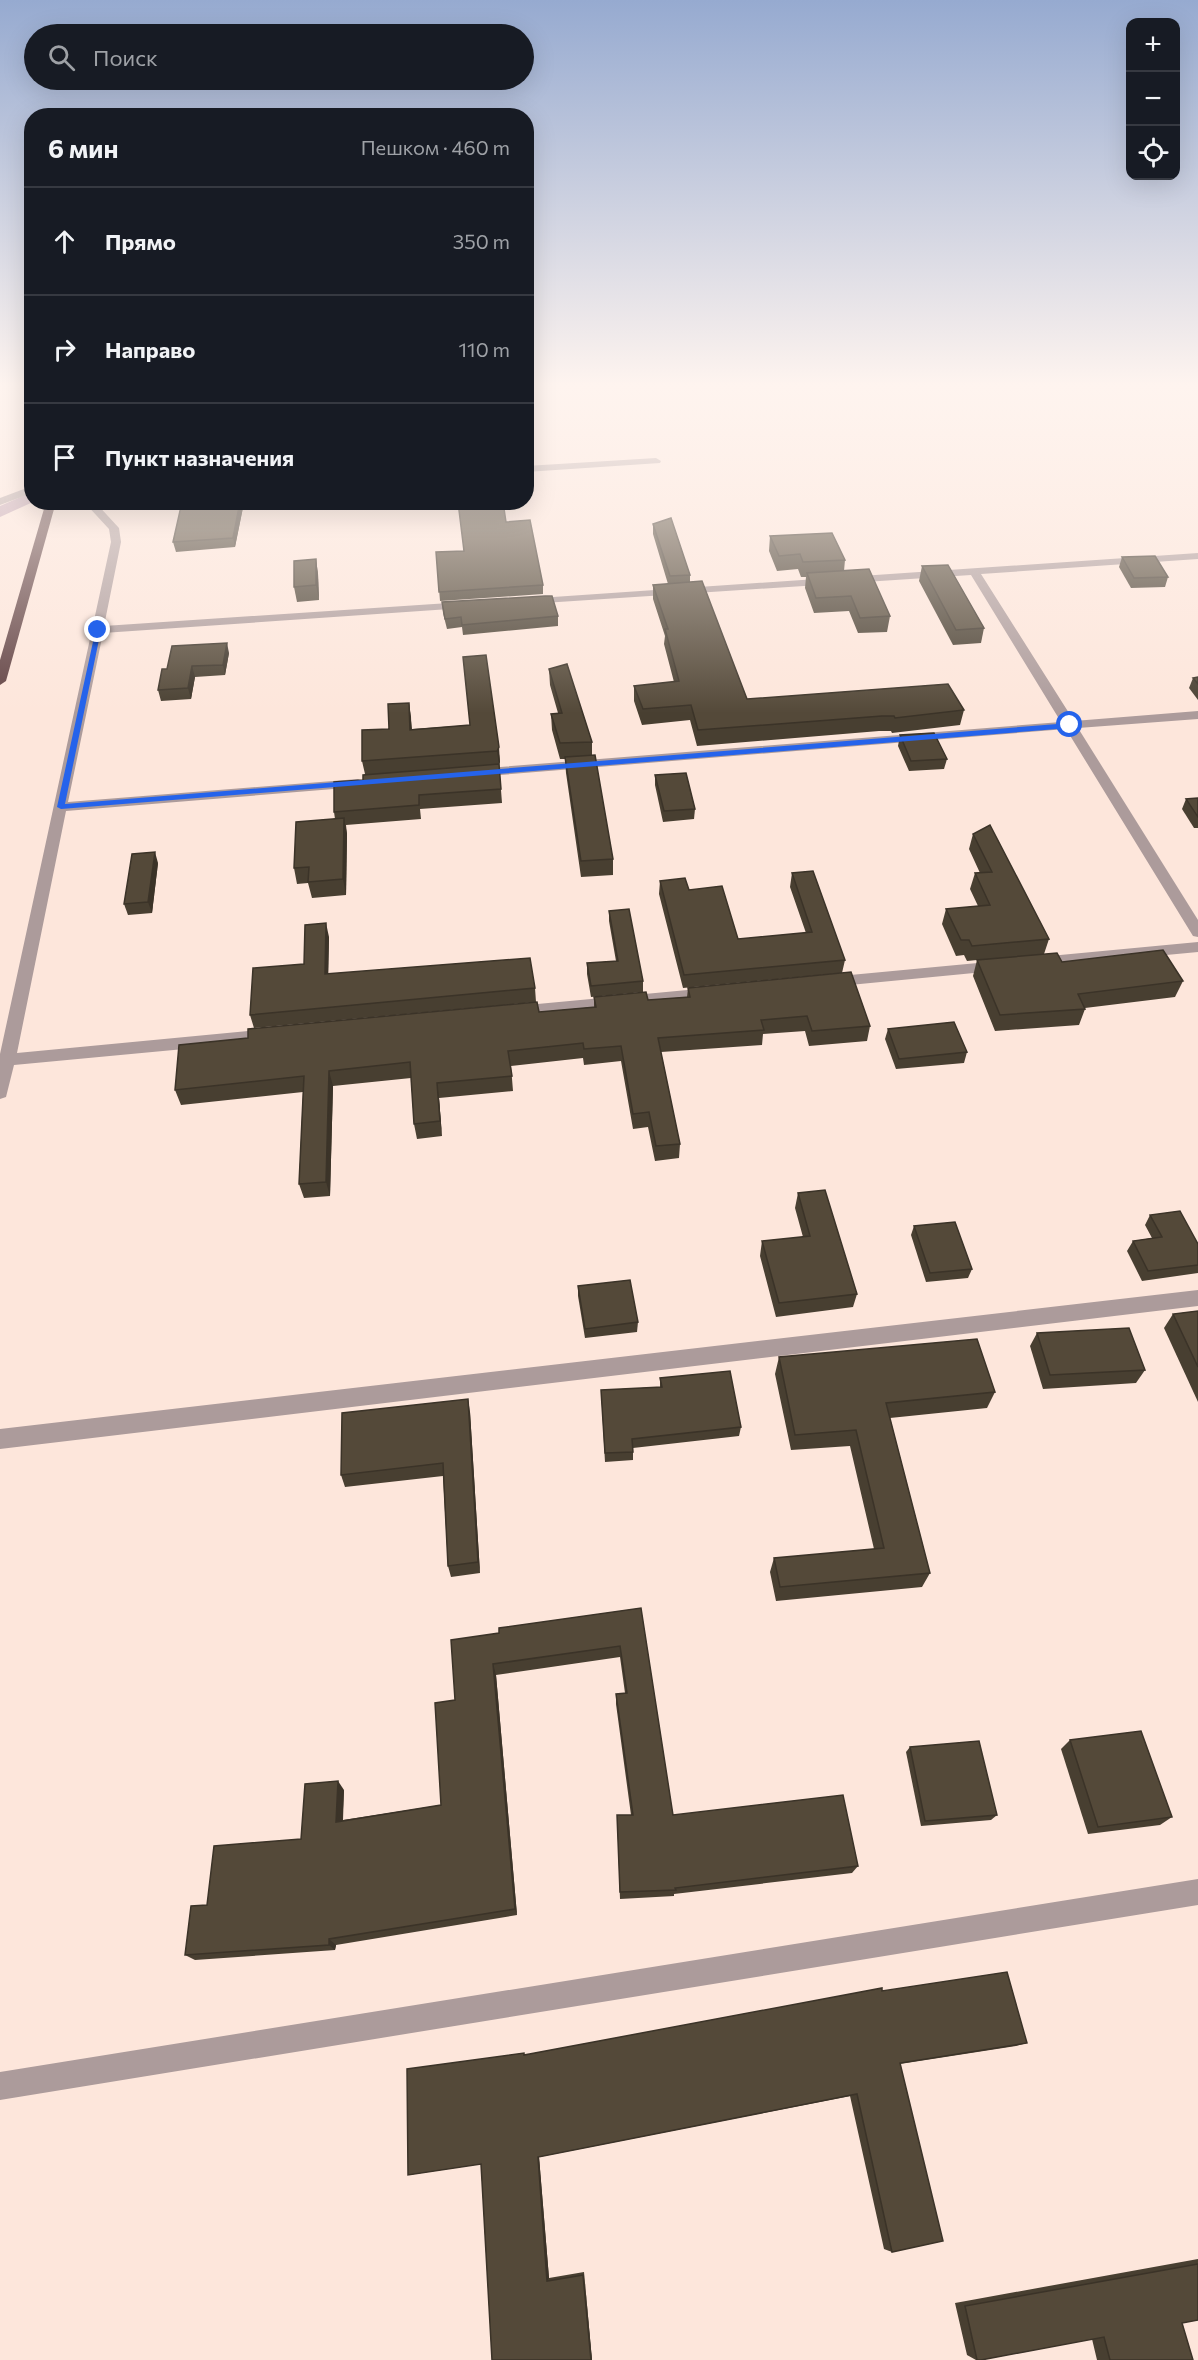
<!DOCTYPE html>
<html lang="ru">
<head>
<meta charset="utf-8">
<style>
  :root { --surface:#171b24; --page:#242831; --text:#f1f3f6; --muted:#9ea1a6; --line:#363941 }
  body { margin:0; font-family:Commissioner,sans-serif; background:var(--page); color:var(--text) }
  .controls { position:absolute; right:18px; top:18px; display:grid; overflow:hidden; border-radius:12px; box-shadow:0 6px 24px #0002 }
  .controls button { width:54px; height:54px; display:grid; place-items:center; padding:0; border:0; border-bottom:2px solid var(--line); background:var(--surface); color:var(--text); font:30px sans-serif }
  .stop { position:absolute; width:18px; height:18px; margin:-14px; border:4px solid #2563eb; border-radius:50%; background:#fff }
  .stop.end { background:#2563eb; border-color:#fff; box-shadow:0 2px 6px #0008 }
  .list { margin:0; padding:0; list-style:none }
  h2 { display:flex; justify-content:space-between; align-items:center; height:78px; margin:0; padding:0 24px; font-size:26px }
  h2 small { font-size:20px; font-weight:400; color:var(--muted) }
  .list li { display:grid; grid-template-columns:39px 1fr auto; gap:18px; align-items:center; box-sizing:border-box; height:108px; padding:0 24px; border-top:2px solid var(--line) }
  .list b { display:block; font-size:22px; white-space:nowrap }
  .list em { font-size:20px; font-style:normal; color:var(--muted) }
  .icon { flex:none; width:33px; height:33px; fill:none; stroke:currentColor; stroke-width:2; stroke-linecap:round; stroke-linejoin:round }
  .map { position:relative; flex:none; width:1198px; height:2360px; overflow:hidden }
  .search { position:absolute; background:var(--surface); box-shadow:0 6px 24px #0002; left:24px; top:24px; width:510px; height:66px; display:flex; align-items:center; gap:15px; box-sizing:border-box; padding:0 21px; border-radius:33px; color:var(--muted); font-size:22px }
  .panel { position:absolute; background:var(--surface); box-shadow:0 6px 24px #0002; left:24px; top:108px; width:510px; height:402px; border-radius:24px }
  .map>svg:first-child { display:block }
  .lines { fill:none; stroke-linecap:round; stroke-linejoin:round }
  .canal { fill:#bc9cac; fill-rule:evenodd }
  .street { fill:#ac9b9b; fill-rule:evenodd }
  .highway { fill:#614243; fill-rule:evenodd }
  .wall { fill:#483f31 }
  .shaded-wall { fill:#3b3328 }
  .building { fill:#544939; stroke:#3b3328; stroke-width:1.5 }
  .route { fill:#2563eb }
</style>
</head>
<body>
<div class="map">
<svg width="1198" height="2360" viewBox="0 0 1198 2360">
  <rect width="100%" height="100%" fill="#fde6db"/>
  <g class="lines">
    <!-- canal -->
    <path class="canal" d="M32,492L33,502L0,517V506Z"/>
    <!-- street -->
    <g class="street">
      <path d="M656,458L661,461L660,463L526,472V466Z"/>
      <path d="M32,486V493L0,505V498Z"/>
      <path d="M84,502H95L119,528L121,542L104,626L464,602L470,605L464,608L103,633L68,802L358,779L365,783L358,787L66,811L17,1053L270,1029L276,1031L278,1035L276,1039L270,1041L14,1065L6,1097L0,1099V1054L111,542L109,529Z"/>
      <path d="M1198,553V559L981,574L1074,721L1198,711V719L1078,728L1198,920V937L1193,936L1066,729L475,777L468,773L475,769L1061,722L971,575L528,604L524,603V599Z"/>
      <path d="M1198,942V952L1039,967L1033,966L1031,962L1033,958L1039,957Z"/>
      <path d="M999,961L1005,962L1007,966L1005,970L829,987L823,986L821,982L823,978L829,977Z"/>
      <path d="M709,988L715,990L717,994L715,998L709,1000L516,1018L510,1016L508,1012L510,1008L516,1006Z"/>
      <path d="M1198,1290V1306L0,1449V1429Z"/>
      <path d="M1198,1879V1905L0,2100V2072Z"/>
    </g>
    <!-- highway -->
    <path class="highway" d="M46,502H56L6,681L0,685V660Z"/>
  </g>
  <!-- wall -->
  <g class="wall">
    <path d="M182,502H245L244,503L235,547L176,552L173,542Z"/>
    <path d="M506,522L543,585V594L440,601L436,552L463,551Z"/>
    <path d="M653,524L690,575V582L747,699L964,710L960,725L892,733L891,731H879L697,746L690,720L642,725L634,701V686L674,682L664,644L665,636L653,599V585L668,584L653,534Z"/>
    <path d="M770,536L845,560L844,571L890,616L887,632L858,633L849,611L814,613L805,588L806,577H801L798,569L777,571L769,551Z"/>
    <path d="M1122,557L1168,577L1165,587L1131,588L1119,567Z"/>
    <path d="M316,559L318,574L319,600L297,602L294,587Z"/>
    <path d="M922,566L984,628L981,643L953,645L919,581Z"/>
    <path d="M442,602L558,616V626L463,635L462,627L447,629L443,613Z"/>
    <path d="M229,653L225,675L195,677L191,699L161,701L158,690L167,669Z"/>
    <path d="M486,655L500,762L499,764L502,803L420,809L421,819L346,825L347,834L346,895L312,898L308,883L297,884L294,868L335,819L334,812L363,780L365,774L362,761L409,703L412,729L470,725Z"/>
    <path d="M549,669L592,742V755L613,859V875L581,877L566,773L565,759H560L552,730L551,714L558,713L550,685Z"/>
    <path d="M1198,677V700L1189,688L1193,678Z"/>
    <path d="M900,735L947,759L944,769L909,771L898,746Z"/>
    <path d="M655,775L695,809L694,819L663,822L655,785Z"/>
    <path d="M1198,798V828H1194L1182,809L1186,799Z"/>
    <path d="M973,834L1049,939L1044,954L1062,962L1183,981L1175,997L1085,1008V1009L1079,1025L995,1031L973,976L977,960L967,961L964,955L956,956L942,924L946,909L978,906L970,889L975,873H980L969,849Z"/>
    <path d="M158,863L152,913L128,915L124,904Z"/>
    <path d="M792,873L845,960L842,973L683,988L659,894L660,881L689,890L738,939L806,933L790,887Z"/>
    <path d="M609,911L643,981V992L591,997L587,974V963L616,961L609,921Z"/>
    <path d="M329,937L328,974L535,988L536,1002L254,1028L250,1015L304,964Z"/>
    <path d="M688,988L870,1026L867,1041L809,1046L805,1031L763,1034L762,1045L661,1052L680,1144L679,1158L655,1161L648,1127L633,1129L621,1061L584,1065L583,1058L511,1066L513,1091L439,1098L442,1136L417,1139L414,1124L411,1078L333,1086L330,1196L304,1198L299,1184L303,1092L181,1105L175,1090L539,1012L594,1007V997L648,1000L687,997Z"/>
    <path d="M888,1029L967,1052L964,1063L896,1069L885,1039Z"/>
    <path d="M798,1193L857,1294L853,1307L776,1317L760,1256L762,1241L803,1237L795,1208Z"/>
    <path d="M1150,1215L1198,1244V1273L1142,1281L1127,1251L1133,1241L1152,1238L1145,1225Z"/>
    <path d="M914,1226L972,1269L968,1278L926,1282L911,1235Z"/>
    <path d="M578,1286L638,1322L637,1332L585,1338L578,1296Z"/>
    <path d="M1198,1311V1402L1164,1328L1173,1314Z"/>
    <path d="M1037,1333L1145,1370L1136,1383L1043,1389L1030,1346Z"/>
    <path d="M779,1357L995,1392L987,1408L890,1418L930,1573L922,1587L776,1601L770,1572L774,1558L874,1549L850,1446L791,1450L775,1374Z"/>
    <path d="M660,1378L741,1427L739,1436L633,1448V1460L605,1462L601,1390L660,1387Z"/>
    <path d="M470,1412L480,1573L451,1577L448,1566L443,1476L345,1487L341,1475Z"/>
    <path d="M641,1608L673,1815L858,1866L852,1873L674,1894V1896L620,1899L617,1815H631L616,1704V1694L625,1693L620,1657L496,1675L517,1915L336,1945L335,1950L195,1960L185,1955L207,1905L301,1839L344,1790L343,1820L441,1805L455,1700L499,1633Z"/>
    <path d="M1070,1740L1172,1817L1160,1825L1088,1834L1061,1749Z"/>
    <path d="M910,1747L997,1815L991,1820L921,1826L906,1752Z"/>
    <path d="M882,1991L1027,2043L1016,2046L900,2064L892,2252L884,2249L850,2096L539,2157L549,2278L584,2272L592,2360H492L481,2164L408,2175L525,2055Z"/>
    <path d="M1198,2259V2320L1182,2323L1193,2360H1097L1092,2339L981,2360H976L967,2355L955,2303Z"/>
  </g>
  <!-- shaded-wall -->
  <g class="shaded-wall">
    <path d="M240,502H244L235,547L233,538Z"/>
    <path d="M316,559L318,574L319,600L316,585Z"/>
    <path d="M227,643L229,653L225,675L223,665Z"/>
    <path d="M192,666L195,677L191,699L188,688Z"/>
    <path d="M409,703L411,717L412,744L410,730Z"/>
    <path d="M499,747L500,762L499,765L497,751Z"/>
    <path d="M344,818L347,834L346,895L343,879Z"/>
    <path d="M155,852L158,863L152,913L148,902Z"/>
    <path d="M326,923L329,937L328,988L325,974Z"/>
    <path d="M329,1071L333,1086L330,1196L326,1182Z"/>
    <path d="M437,1083L439,1098L442,1136L440,1121Z"/>
    <path d="M468,1399L470,1412L480,1573L478,1562Z"/>
    <path d="M493,1664L496,1675L517,1915L515,1909Z"/>
    <path d="M338,1781L344,1790L342,1829L336,1822Z"/>
    <path d="M329,1939L336,1945L335,1950L329,1945Z"/>
    <path d="M538,2157H539L549,2278L547,2281Z"/>
    <path d="M584,2272L592,2360H591Z"/>
  </g>
  <!-- building -->
  <g class="building">
    <path d="M182,502H240L233,538L173,542Z"/>
    <path d="M458,502H503L506,522L530,520L543,585L439,592L436,552L464,551Z"/>
    <path d="M671,518L690,575L670,576L653,524Z"/>
    <path d="M832,533L845,560L803,562L800,554L779,556L770,536Z"/>
    <path d="M1155,556L1168,577L1134,578L1122,557Z"/>
    <path d="M316,559V585L294,587V561Z"/>
    <path d="M948,565L984,628L956,630L922,566Z"/>
    <path d="M869,569L890,616L860,618L851,596L816,598L807,573Z"/>
    <path d="M702,581L747,699L948,684L964,710L895,718L894,716H882L698,730L691,705L643,709L634,686L679,681L665,629H668L653,585Z"/>
    <path d="M545,596H552L558,616L462,625L461,617L445,619L442,602Z"/>
    <path d="M227,643L223,665L192,666L188,688L158,690L162,669H167L172,646Z"/>
    <path d="M486,655L499,747L497,751L362,761V730L389,729L388,704L409,703L410,730L470,725L463,657Z"/>
    <path d="M567,664L592,742L560,743L551,714L562,713L549,669Z"/>
    <path d="M1198,677V684L1193,678Z"/>
    <path d="M934,733L947,759L911,761L900,735Z"/>
    <path d="M595,755L613,859L581,861L565,757Z"/>
    <path d="M499,764L501,789L419,795V805L334,812V782L363,780V775Z"/>
    <path d="M686,773L695,809L664,811L655,775Z"/>
    <path d="M1198,798V817L1186,799Z"/>
    <path d="M344,818L343,879L308,882L309,867L294,868L296,822Z"/>
    <path d="M990,825L1049,939L972,946L969,940H961L946,909L990,905L975,873L992,872L973,834Z"/>
    <path d="M155,852L148,902L124,904L132,854Z"/>
    <path d="M813,871L845,960L684,975L660,881L685,878L689,890L722,886L738,939L812,932L792,873Z"/>
    <path d="M629,909L643,981L591,986L587,963L618,961L609,911Z"/>
    <path d="M326,923L325,974L530,958L535,988L250,1015L253,968L304,964L305,925Z"/>
    <path d="M1163,950L1183,981L1078,994L1085,1009L1000,1015L977,960L1057,953L1062,962Z"/>
    <path d="M851,972L870,1026L812,1031L807,1016L761,1020L764,1030L658,1038L680,1144L656,1146L649,1112L633,1114L621,1046L584,1049L583,1043L508,1051L512,1076L437,1083L440,1121L414,1124L410,1062L329,1071L326,1182L299,1184L304,1076L175,1090L179,1045L248,1038V1029L537,1002L539,1012L596,1007L594,997L646,992L648,1000L690,997L688,988Z"/>
    <path d="M954,1022L967,1052L899,1059L888,1029Z"/>
    <path d="M825,1190L857,1294L779,1303L762,1241L810,1236L798,1193Z"/>
    <path d="M1180,1211L1198,1244V1265L1148,1271L1133,1241L1162,1237L1150,1215Z"/>
    <path d="M955,1222L972,1269L930,1273L914,1226Z"/>
    <path d="M630,1280L638,1322L585,1329L578,1286Z"/>
    <path d="M1198,1311V1367L1173,1314Z"/>
    <path d="M1129,1328L1145,1370L1050,1375L1037,1333Z"/>
    <path d="M977,1339L995,1392L886,1403L930,1573L780,1587L774,1558L884,1548L856,1430L795,1435L779,1357Z"/>
    <path d="M730,1371L741,1427L632,1439L633,1452L605,1453L601,1390L662,1387L660,1378Z"/>
    <path d="M468,1399L478,1562L448,1566L443,1463L341,1475L342,1413Z"/>
    <path d="M641,1608L673,1815L843,1795L858,1866L675,1888L676,1890L620,1892L617,1815H633L616,1694L627,1693L620,1646L493,1664L515,1909L329,1939V1945L185,1955L191,1906L207,1905L214,1846L301,1839L305,1784L338,1781L336,1822L441,1805L435,1703L455,1700L451,1640L499,1633V1628Z"/>
    <path d="M1141,1731L1172,1817L1098,1827L1070,1740Z"/>
    <path d="M979,1741L997,1815L925,1821L910,1747Z"/>
    <path d="M1007,1972L1027,2043L900,2063L943,2241L892,2252L857,2094L538,2157L547,2281L583,2275L591,2360H492L481,2164L408,2175L407,2069L524,2053V2055L882,1988V1991Z"/>
    <path d="M1198,2264V2320L1182,2323L1193,2360H1110L1104,2337L981,2360H977L965,2306Z"/>
  </g>
  <!-- sky -->
  <linearGradient id="sky" x2="0" y2="1"><stop stop-color="#96aad0"/><stop offset="0.54" stop-color="#fef4ef"/><stop offset="1" stop-color="#fef4ef" stop-opacity="0"/></linearGradient>
  <rect width="1198" height="713" fill="url(#sky)"/>
  <!-- route -->
  <path class="route" d="M96,628L101,630L65,804L1070,723L1073,725L1070,728L61,809L57,807Z"/>
</svg>
<div class="controls">
<button>+</button>
<button>−</button>
<button><svg class="icon" aria-label="locate" viewBox="0 0 24 24"><circle cx="12" cy="12" r="6"/><path d="M12 2v4M12 18v4M2 12h4M18 12h4"/></svg></button>
</div>
<div class="stop" style="left:1070px;top:725px"></div>
<div class="stop end" style="left:98px;top:630px"></div>
<div class="search"><svg class="icon" aria-label="search" viewBox="0 0 24 24"><circle cx="10" cy="10" r="6"/><path d="M15 15l6 6"/></svg>Поиск</div>
<section class="panel">
<h2>6 мин<small>Пешком · 460 m</small></h2>
<ul class="list">
<li><svg class="icon" aria-label="ahead" viewBox="0 0 24 24"><path d="M12 20V5M6 11l6-6 6 6"/></svg><div><b>Прямо</b></div><em>350 m</em></li>
<li><svg class="icon" aria-label="right" viewBox="0 0 24 24"><path d="M7 20v-9h11M14 6l5 5-5 5"/></svg><div><b>Направо</b></div><em>110 m</em></li>
<li><svg class="icon" aria-label="arrive" viewBox="0 0 24 24"><path d="M6 21V4h12l-3 4 3 4H6"/></svg><div><b>Пункт назначения</b></div></li>
</ul>
</section>
</div>
</body>
</html>
